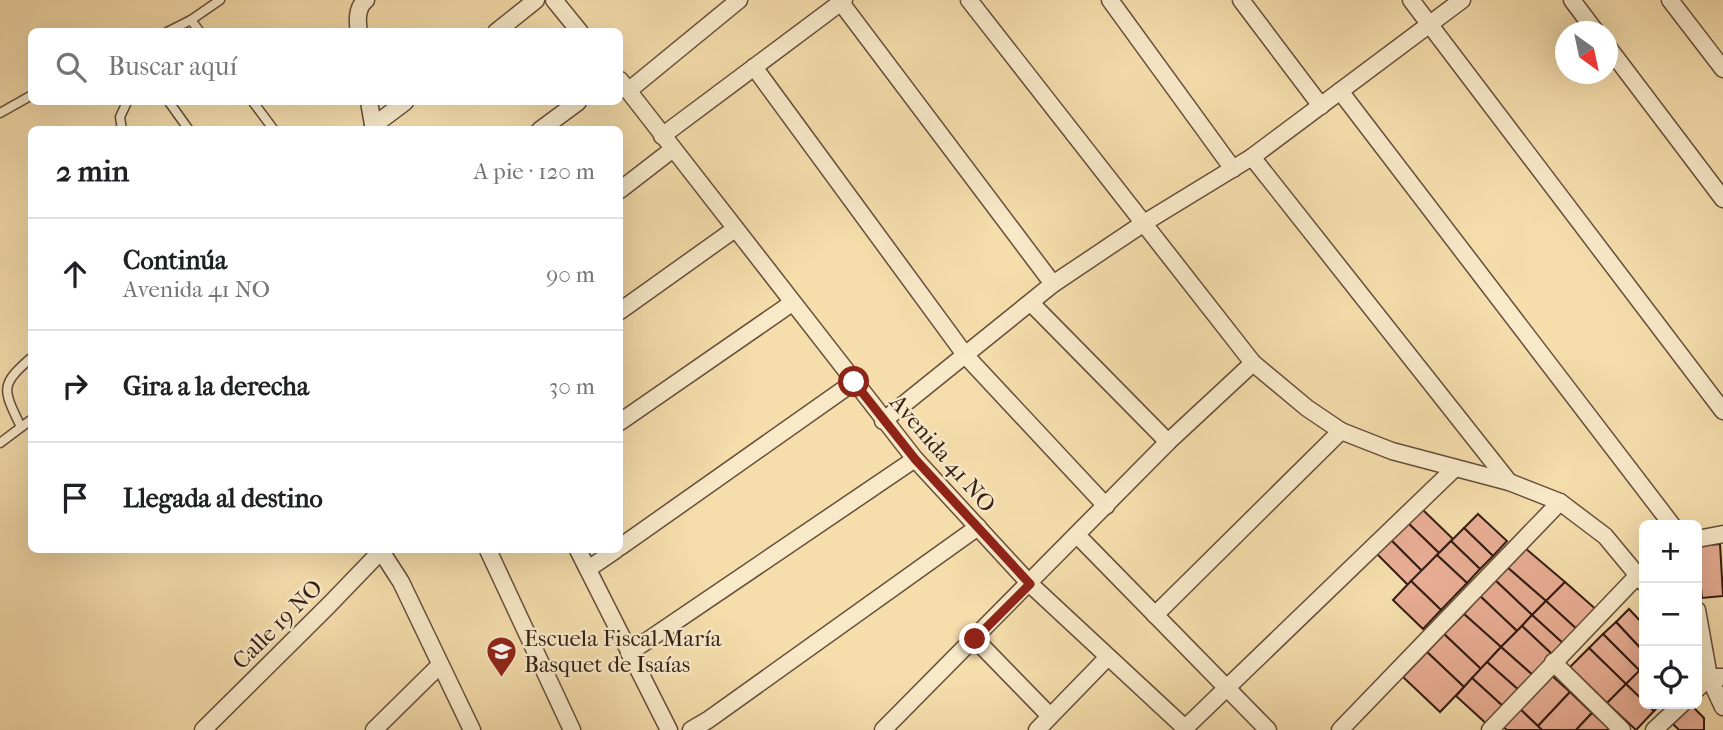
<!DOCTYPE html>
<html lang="es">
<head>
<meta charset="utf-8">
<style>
  :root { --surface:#fff; --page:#f6f6f6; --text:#202124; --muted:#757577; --line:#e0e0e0 }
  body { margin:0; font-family:"IM FELL French Canon",serif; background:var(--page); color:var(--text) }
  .controls { position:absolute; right:21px; bottom:21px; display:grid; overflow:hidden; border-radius:10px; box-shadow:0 7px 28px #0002 }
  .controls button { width:63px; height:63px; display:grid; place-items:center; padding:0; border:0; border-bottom:2px solid var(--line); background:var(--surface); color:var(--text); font:35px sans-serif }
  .compass { position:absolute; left:1555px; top:21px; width:63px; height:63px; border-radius:50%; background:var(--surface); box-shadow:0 7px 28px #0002; rotate:147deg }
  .stop { position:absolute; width:21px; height:21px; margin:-16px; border:5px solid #8f2418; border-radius:50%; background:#fff }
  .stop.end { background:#8f2418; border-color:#fff; box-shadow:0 2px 7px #0008 }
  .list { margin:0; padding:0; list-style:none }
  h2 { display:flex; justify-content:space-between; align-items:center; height:91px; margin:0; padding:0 28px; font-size:30px }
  h2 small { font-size:23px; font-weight:400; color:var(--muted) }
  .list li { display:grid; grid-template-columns:46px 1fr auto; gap:21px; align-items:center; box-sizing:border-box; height:112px; padding:0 28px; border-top:2px solid var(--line) }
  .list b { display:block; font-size:26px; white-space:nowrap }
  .list p { margin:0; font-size:23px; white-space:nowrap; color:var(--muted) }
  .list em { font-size:23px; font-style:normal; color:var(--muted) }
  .icon { flex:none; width:38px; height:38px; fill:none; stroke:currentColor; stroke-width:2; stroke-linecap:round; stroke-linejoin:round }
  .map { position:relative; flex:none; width:1723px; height:730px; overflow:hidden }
  .search { position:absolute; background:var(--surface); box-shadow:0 7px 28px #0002; left:28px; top:28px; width:595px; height:77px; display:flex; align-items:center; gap:18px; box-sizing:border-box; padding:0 24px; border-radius:10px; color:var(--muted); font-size:26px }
  .panel { position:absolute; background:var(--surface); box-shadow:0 7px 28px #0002; left:28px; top:126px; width:595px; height:427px; border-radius:10px }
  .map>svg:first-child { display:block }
  .building { fill:#e9ae94; stroke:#361e15; stroke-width:2 }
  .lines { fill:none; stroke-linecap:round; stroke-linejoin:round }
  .service-casing { stroke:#664e3b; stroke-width:11 }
  .minor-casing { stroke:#664e3b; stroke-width:19 }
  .service { stroke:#f8e9c9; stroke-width:8 }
  .minor { stroke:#f8e9c9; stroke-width:16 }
  .route { stroke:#8f2418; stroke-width:9 }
  .labels { text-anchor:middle; stroke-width:5; stroke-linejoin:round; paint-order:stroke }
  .street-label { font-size:23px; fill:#361e15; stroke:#f8e9c9 }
  .poi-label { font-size:23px; fill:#361e15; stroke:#f8e9c9; text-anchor:start }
</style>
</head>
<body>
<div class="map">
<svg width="1723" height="730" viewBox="0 0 1723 730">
  <rect width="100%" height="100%" fill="#f5ddac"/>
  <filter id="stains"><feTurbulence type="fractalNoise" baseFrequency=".00286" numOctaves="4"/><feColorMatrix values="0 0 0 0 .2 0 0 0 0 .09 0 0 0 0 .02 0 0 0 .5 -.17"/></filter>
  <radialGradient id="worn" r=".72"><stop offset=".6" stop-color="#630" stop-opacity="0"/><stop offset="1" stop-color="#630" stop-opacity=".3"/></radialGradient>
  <!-- building -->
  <g class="building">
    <path d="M1421,508L1453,539L1439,553L1407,522Z"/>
    <path d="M1478,514L1507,541L1493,556L1464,528Z"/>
    <path d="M1407,522L1439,553L1422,571L1390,539Z"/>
    <path d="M1464,528L1493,556L1480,569L1451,541Z"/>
    <path d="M1390,539L1422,571L1408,585L1376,553Z"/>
    <path d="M1451,541L1480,569L1467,583L1437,555Z"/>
    <path d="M1720,544L1723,596L1702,598L1697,546Z"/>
    <path d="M1525,548L1565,582L1546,601L1507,567Z"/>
    <path d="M1437,555L1467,583L1441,610L1411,581Z"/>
    <path d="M1507,567L1546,601L1532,615L1495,580Z"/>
    <path d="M1495,580L1532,615L1517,631L1480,596Z"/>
    <path d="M1411,581L1441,610L1423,629L1393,600Z"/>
    <path d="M1565,582L1599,612L1580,632L1546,601Z"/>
    <path d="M1480,596L1517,631L1501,647L1464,614Z"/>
    <path d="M1546,601L1580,632L1566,646L1532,615Z"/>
    <path d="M1629,609L1644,625V652L1616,622Z"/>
    <path d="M1464,614L1501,647L1481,669L1444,634Z"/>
    <path d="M1532,615L1566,646L1555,657L1522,626Z"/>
    <path d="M1616,622L1644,652V666L1640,671L1603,634Z"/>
    <path d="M1522,626L1555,657L1535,677L1501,647Z"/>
    <path d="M1444,634L1481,669L1464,687L1427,652Z"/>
    <path d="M1603,634L1640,671L1626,684L1589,648Z"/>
    <path d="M1501,647L1535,677L1521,692L1487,662Z"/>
    <path d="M1589,648L1626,684L1607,703L1570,667Z"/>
    <path d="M1427,652L1464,687L1440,712L1403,677Z"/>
    <path d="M1487,662L1521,692L1506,709L1472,678Z"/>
    <path d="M1643,667L1644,669V702L1626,684Z"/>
    <path d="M1550,674L1570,692L1538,726L1519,708Z"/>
    <path d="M1472,678L1506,709L1489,726L1456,696Z"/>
    <path d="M1626,684L1654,711L1636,730L1607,703Z"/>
    <path d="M1570,692L1592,713L1576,730H1542L1538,726Z"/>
    <path d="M1646,704H1661L1654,711Z"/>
    <path d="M1691,705L1704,718V730H1679L1672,723Z"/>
    <path d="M1519,708L1542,730H1507L1502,726Z"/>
    <path d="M1592,713L1609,728L1607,730H1576Z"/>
  </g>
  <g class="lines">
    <defs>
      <g id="service">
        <path d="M191,20L200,32"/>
        <path d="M167,32L191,20L220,0"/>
        <path d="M169,102L189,130"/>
        <path d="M253,102L274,130"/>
        <path d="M0,113L32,95"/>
        <path d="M122,130L120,117L127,102"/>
        <path d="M21,427C2,388 0,385 32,357"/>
        <path d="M0,443L32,419"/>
      </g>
      <g id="minor">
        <path d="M554,0L580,32"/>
        <path d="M839,0L1053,284"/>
        <path d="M969,0L1253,363L1307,408L1341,431L1392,451L1509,482L1560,502L1605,536L1644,583"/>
        <path d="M1110,0L1233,169"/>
        <path d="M1241,0L1321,106"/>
        <path d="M1411,0L1723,411"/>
        <path d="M1572,0L1596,32"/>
        <path d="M1670,0L1723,69"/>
        <path d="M359,32C357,21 357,7 366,0"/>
        <path d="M496,32L536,0"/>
        <path d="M1608,47L1723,199"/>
        <path d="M754,67L966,356L1106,506"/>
        <path d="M620,80L915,459L1030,584L1185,728"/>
        <path d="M628,91L739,0"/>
        <path d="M1340,91L1672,525"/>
        <path d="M369,102L374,130"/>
        <path d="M373,126L405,102"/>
        <path d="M540,130L578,102"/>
        <path d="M662,136L844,0"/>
        <path d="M1252,157L1509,482"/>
        <path d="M620,190L673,149"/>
        <path d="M1031,303L1168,442"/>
        <path d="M620,311L735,229"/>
        <path d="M883,421L1053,284L1144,223L1252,157L1462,0"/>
        <path d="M620,422L792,303"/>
        <path d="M1077,535L1268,730"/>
        <path d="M1697,539L1723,534"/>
        <path d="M620,547L854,382"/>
        <path d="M488,550L572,730"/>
        <path d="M578,550L669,730"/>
        <path d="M381,551L401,582L472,730"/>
        <path d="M588,569L616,550"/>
        <path d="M1697,610L1709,677L1723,707"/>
        <path d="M1155,615L1341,431"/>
        <path d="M975,639L1050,716"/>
        <path d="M629,653L915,459"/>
        <path d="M1553,662L1622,730"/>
        <path d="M1697,689L1709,677H1723"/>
        <path d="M203,730L329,605L382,550"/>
        <path d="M374,730L440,665"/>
        <path d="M691,730L708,720L978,527"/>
        <path d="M883,730L1168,442L1253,363"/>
        <path d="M1037,730L1107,658"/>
        <path d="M1183,730L1454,469"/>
        <path d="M1340,730L1560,502"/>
        <path d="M1490,730L1638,575"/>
        <path d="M1654,730L1682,704"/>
      </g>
    </defs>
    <!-- service casing -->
    <use href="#service" class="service-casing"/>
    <!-- minor casing -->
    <use href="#minor" class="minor-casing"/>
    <!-- service -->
    <use href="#service" class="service"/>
    <!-- minor -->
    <use href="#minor" class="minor"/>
  </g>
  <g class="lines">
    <!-- route -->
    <path class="route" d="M854,382L915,459L1030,584L975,639"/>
  </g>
  <!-- icons -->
  <defs>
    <symbol id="school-pin" viewBox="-11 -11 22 30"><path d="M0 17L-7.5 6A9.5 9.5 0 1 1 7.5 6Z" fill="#8f2418" stroke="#f8e9c9"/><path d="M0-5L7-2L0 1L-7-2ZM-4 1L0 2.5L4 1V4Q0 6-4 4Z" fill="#fff"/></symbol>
  </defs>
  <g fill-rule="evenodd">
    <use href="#school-pin" x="484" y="634" width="35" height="47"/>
  </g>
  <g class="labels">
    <!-- street labels -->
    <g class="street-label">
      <text transform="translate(943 453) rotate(49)" y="8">Avenida 41 NO</text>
      <text transform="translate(277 624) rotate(-45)" y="8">Calle 19 NO</text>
    </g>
    <!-- poi labels -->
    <g class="poi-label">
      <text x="524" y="646">Escuela Fiscal María<tspan x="524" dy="26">Basquet de Isaías</tspan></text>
    </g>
  </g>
  <rect width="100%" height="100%" filter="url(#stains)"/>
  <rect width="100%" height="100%" fill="url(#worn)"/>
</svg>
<div class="controls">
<button>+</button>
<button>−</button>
<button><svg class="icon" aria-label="locate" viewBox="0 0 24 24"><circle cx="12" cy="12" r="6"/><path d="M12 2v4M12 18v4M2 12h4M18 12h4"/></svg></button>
</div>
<svg class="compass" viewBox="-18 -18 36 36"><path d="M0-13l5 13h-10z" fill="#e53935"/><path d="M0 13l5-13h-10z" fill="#757577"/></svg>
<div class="stop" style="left:854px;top:382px"></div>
<div class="stop end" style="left:975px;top:639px"></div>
<div class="search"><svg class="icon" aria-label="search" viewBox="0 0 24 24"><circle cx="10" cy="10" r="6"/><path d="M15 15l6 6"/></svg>Buscar aquí</div>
<section class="panel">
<h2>2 min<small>A pie · 120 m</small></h2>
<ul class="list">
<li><svg class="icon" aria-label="ahead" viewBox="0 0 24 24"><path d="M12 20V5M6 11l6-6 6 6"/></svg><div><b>Continúa</b><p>Avenida 41 NO</p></div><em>90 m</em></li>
<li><svg class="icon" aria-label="right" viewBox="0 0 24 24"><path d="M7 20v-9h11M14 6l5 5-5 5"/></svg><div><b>Gira a la derecha</b></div><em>30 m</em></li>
<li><svg class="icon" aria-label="arrive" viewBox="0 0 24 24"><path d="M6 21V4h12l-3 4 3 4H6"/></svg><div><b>Llegada al destino</b></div></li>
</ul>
</section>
</div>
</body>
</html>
